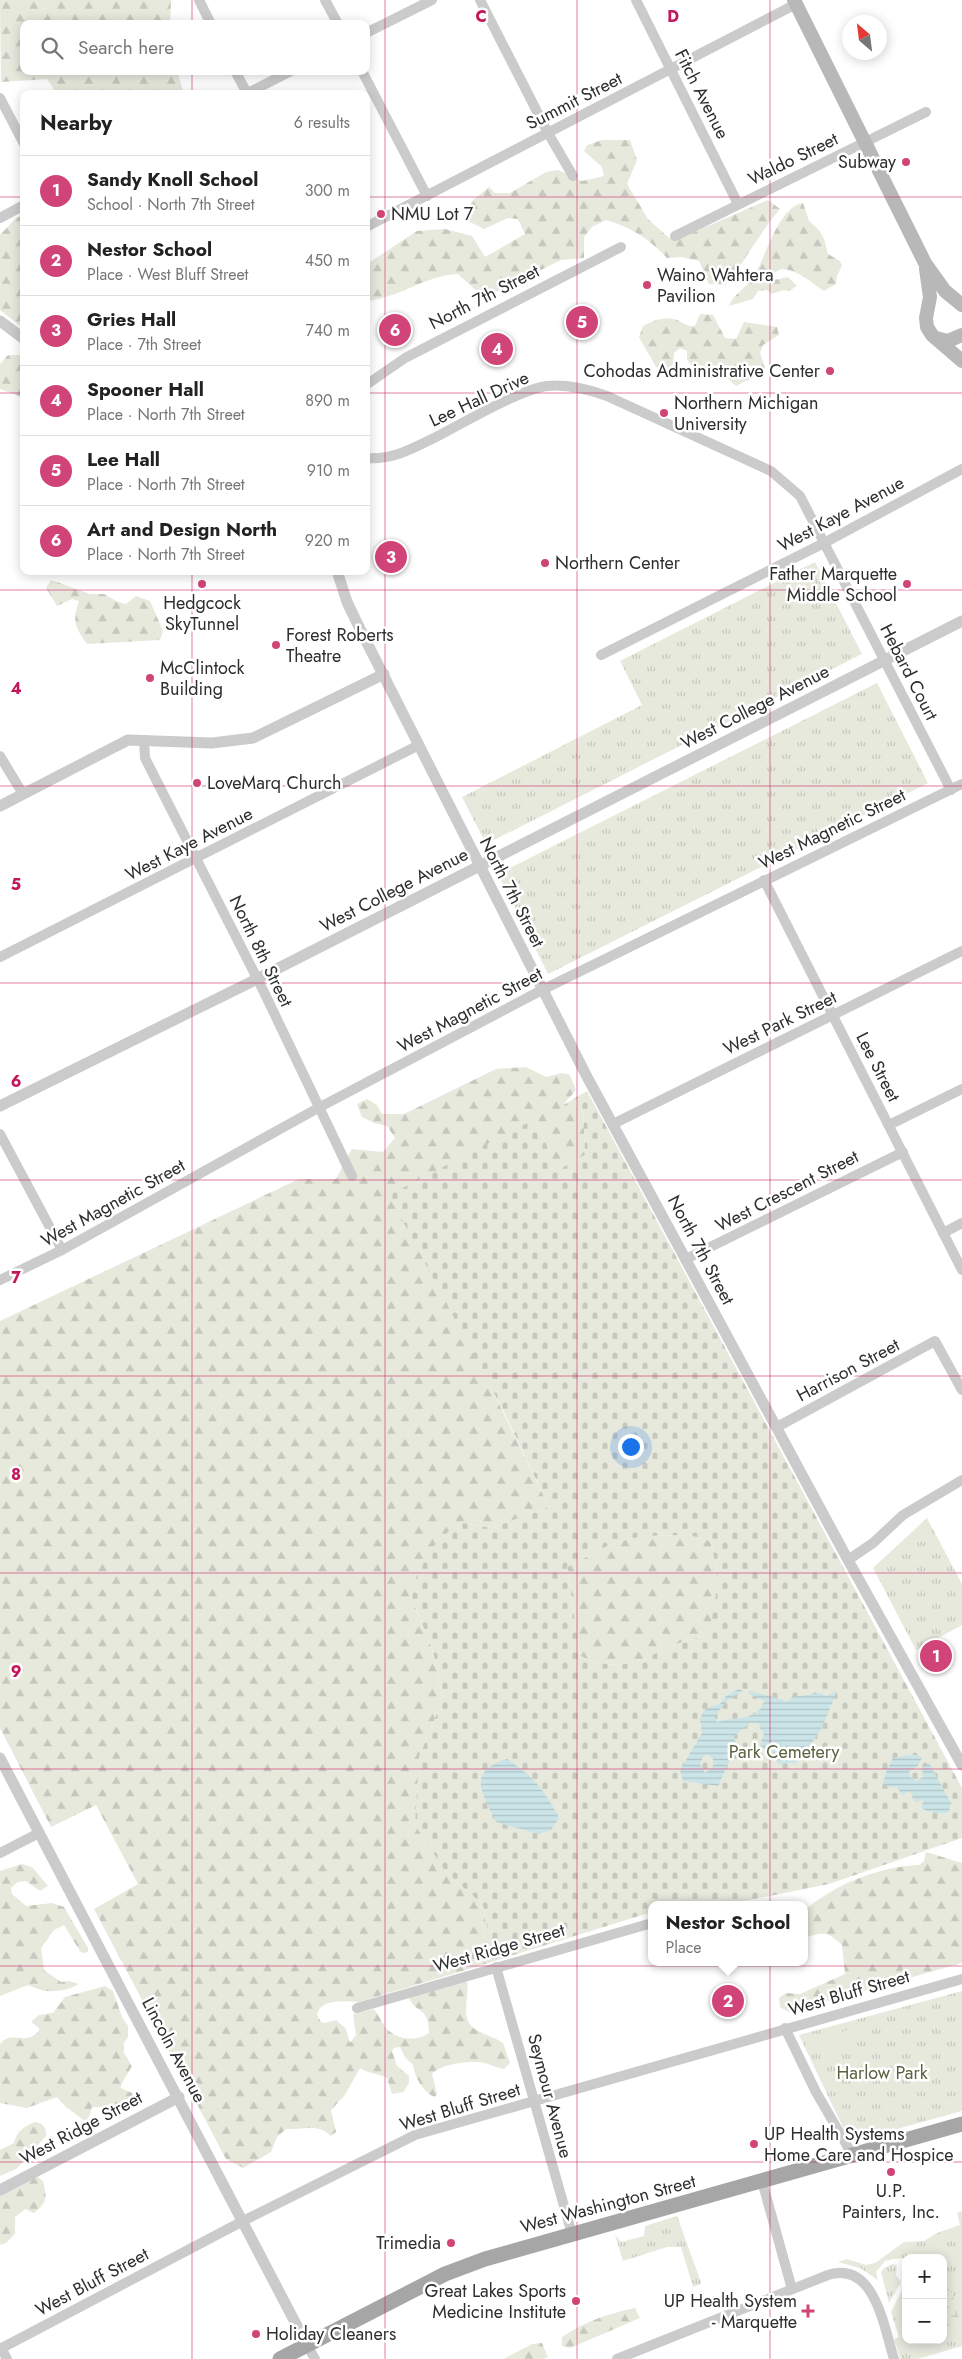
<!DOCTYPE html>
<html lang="en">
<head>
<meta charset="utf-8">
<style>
  :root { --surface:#fff; --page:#f2f2f2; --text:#222; --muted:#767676; --line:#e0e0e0; --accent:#d14477 }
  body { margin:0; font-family:Jost,sans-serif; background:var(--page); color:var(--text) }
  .controls { position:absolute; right:15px; bottom:15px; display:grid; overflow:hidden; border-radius:10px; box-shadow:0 2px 12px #0003 }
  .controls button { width:45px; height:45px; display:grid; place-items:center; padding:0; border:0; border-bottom:1px solid var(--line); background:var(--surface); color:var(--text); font:25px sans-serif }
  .compass { position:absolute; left:842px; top:15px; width:45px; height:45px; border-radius:50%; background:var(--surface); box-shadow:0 2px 12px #0003; rotate:332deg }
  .you { position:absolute; left:630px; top:1446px; width:18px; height:18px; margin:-12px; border:4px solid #fff; border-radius:50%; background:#1a73e8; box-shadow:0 0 0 8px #1a73e833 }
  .badge { display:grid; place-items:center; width:32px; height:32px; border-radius:50%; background:var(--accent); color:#fff; font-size:16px; font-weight:700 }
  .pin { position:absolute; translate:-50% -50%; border:2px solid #fff; box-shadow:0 1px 5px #0006 }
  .popup { position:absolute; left:648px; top:1901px; width:160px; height:65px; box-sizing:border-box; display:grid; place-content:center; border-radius:10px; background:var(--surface); filter:drop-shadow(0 1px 4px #0005); font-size:16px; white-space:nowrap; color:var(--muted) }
  .popup b { font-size:19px; color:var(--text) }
  .popup::after { content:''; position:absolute; left:50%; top:100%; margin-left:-10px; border:10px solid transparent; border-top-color:var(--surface) }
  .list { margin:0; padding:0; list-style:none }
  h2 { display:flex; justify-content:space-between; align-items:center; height:65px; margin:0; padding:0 20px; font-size:21px }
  h2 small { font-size:16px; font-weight:400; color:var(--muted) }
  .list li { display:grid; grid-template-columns:32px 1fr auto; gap:15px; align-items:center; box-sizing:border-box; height:70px; padding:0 20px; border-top:1px solid var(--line) }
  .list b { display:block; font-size:19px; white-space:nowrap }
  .list p { margin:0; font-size:16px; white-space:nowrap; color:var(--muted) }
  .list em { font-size:16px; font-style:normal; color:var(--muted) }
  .icon { flex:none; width:28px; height:28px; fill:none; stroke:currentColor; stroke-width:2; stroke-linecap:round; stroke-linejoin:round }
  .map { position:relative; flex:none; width:962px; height:2359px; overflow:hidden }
  .search { position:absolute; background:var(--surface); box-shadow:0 2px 12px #0003; left:20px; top:20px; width:350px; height:55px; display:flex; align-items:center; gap:12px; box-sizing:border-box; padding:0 18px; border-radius:10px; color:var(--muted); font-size:19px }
  .panel { position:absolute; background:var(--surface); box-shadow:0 2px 12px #0003; left:20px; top:90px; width:350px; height:485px; border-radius:10px }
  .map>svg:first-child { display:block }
  .grass { fill:url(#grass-tufts) }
  .forest { fill:url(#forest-firs) }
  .wetland { fill:url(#wetland-marsh) }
  .cemetery { fill:url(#cemetery-stones); fill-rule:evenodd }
  .garden { fill:#e7e9dd }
  .water { fill:url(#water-rules); fill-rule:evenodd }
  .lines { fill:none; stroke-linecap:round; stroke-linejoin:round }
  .minor { stroke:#cbcbcb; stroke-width:10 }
  .tertiary { stroke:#cbcbcb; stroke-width:11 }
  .secondary { stroke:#b8b8b8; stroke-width:14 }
  .primary { stroke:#a6a6a6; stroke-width:15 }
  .grid { fill:none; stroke:#c2185b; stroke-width:1; stroke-opacity:0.55 }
  .poi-dot { fill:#d14477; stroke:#fff; stroke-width:2 }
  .labels { text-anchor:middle; stroke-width:5; stroke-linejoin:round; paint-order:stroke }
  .street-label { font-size:18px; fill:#2e2e2e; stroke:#fff }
  .poi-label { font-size:18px; fill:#2e2e2e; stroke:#fff; text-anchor:start }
  .park-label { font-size:18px; fill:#5b6440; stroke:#fff }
  .grid-label { font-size:16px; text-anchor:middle; font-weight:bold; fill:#c2185b; stroke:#fff; stroke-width:5; stroke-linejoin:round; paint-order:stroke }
</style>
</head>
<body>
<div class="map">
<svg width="962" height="2359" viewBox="0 0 962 2359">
  <defs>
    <pattern id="grass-tufts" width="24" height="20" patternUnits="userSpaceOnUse" patternTransform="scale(1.25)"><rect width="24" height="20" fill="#e7e9dd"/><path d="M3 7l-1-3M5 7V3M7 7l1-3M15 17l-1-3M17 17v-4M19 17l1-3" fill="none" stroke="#c6c8be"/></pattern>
    <pattern id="forest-firs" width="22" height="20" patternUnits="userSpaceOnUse" patternTransform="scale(1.25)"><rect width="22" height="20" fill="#e7e9dd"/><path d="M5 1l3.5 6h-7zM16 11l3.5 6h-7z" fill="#c6c8be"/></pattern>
    <pattern id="wetland-marsh" width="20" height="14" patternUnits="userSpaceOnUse" patternTransform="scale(1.25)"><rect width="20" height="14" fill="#e7e9dd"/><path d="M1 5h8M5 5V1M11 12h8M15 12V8" fill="none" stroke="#c6c8be"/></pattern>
    <pattern id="cemetery-stones" width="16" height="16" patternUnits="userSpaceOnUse" patternTransform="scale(1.25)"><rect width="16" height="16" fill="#e7e9dd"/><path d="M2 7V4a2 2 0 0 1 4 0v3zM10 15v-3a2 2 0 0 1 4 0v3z" fill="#c6c8be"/></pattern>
    <pattern id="water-rules" width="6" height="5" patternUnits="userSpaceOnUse" patternTransform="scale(1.25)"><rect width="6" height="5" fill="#cbe4e7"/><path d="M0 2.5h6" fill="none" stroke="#afc4c6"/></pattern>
  </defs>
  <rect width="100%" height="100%" fill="#fff"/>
  <!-- grass -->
  <g class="grass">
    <path d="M815,562L862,654L486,844L462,797L642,705L620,661Z"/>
    <path d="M877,683L928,783L548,974L498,874Z"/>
    <path d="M927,1518L962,1584V1625L916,1650L873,1568Z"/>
    <path d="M962,1991V2111L850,2142L799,2035Z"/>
    <path d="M962,2211V2346L918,2359H900L894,2339L899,2337L891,2312L905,2284L906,2340H943V2258C923,2258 904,2256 885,2261L876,2272L878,2280L860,2268L838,2262L847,2259L866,2265L875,2263L904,2242L924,2241L937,2233L960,2225L957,2213Z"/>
    <path d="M677,2216L701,2282V2284L693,2287L681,2247H667L623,2261L615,2235L621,2242L644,2236L645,2226Z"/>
    <path d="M892,2264L897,2265L896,2275L901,2282L889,2303L881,2272L883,2269Z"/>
  </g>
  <!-- forest -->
  <g class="forest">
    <path d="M0,0H171L170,24H24V71H177L184,94H57L47,79L1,82Z"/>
    <path d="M602,140H630L637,160L627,184L648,219L669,238L685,236L768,200L780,209C759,233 746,261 725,285L709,284L699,261L681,257L667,258C649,239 631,227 606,220L592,227L584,237V258L561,260L490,295L482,296L458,274C427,275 400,297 368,301L366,299L367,264L417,231L445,229L472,236L485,257L525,234L518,219L508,218L484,229L464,219L472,201L489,187L495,193H510L546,172L558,170L582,181L604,176L602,167L584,151L587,145Z"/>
    <path d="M803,203L809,221L819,230L824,239L828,254L840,261L842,266L837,276L836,284L824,291C813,284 781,255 772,278L774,280L788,277L797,286L789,291L783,290L772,294L767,290L758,291L753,299L729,306C733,294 748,287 754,276C766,257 778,207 803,203Z"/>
    <path d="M24,214V329L0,310V235L15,219Z"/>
    <path d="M700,314L713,315L725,338L736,339L744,322L777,327L779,335L763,345L760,353L765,367L763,372L736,386L723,374L718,366H713L708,371L697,372L687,360V351L680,348L674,353L673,363L669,372L656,367L639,337L643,326C655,320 667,315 679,321C685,324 688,327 695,326Z"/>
    <path d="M8,355H24V398L0,389V364Z"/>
    <path d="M51,580L90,594H104L118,602L126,604L136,596L150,601L163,631L160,640L87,644C75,627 72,621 79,601L72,599L57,606L46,588Z"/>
    <path d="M526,1067L546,1077L562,1073L570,1075L576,1090L563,1105L583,1109L585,1155L558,1170L535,1119L476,1356L549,1507L492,1528L458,1522L409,1591L433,1651L443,1699L419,1757L445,1871L483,1905L487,1928L472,1968L359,2002C346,2001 320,1998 317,2015L321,2022L325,2023L336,2020L346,2029L350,2043L356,2035L353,2014L374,2009C379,2015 382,2024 387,2029C398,2040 416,2042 429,2033C429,2006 416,2014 409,1998L411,1995L467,1981C470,1996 459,2019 475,2029C484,2035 495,2037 503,2043L510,2063L504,2069C498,2068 492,2065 485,2063C472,2060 440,2064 432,2074L437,2094L435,2097C423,2093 415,2077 413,2065L405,2057L400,2047L394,2048L392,2051L397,2066L409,2076V2083L403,2092L392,2094L387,2078C378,2073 369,2074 360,2068L345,2095L331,2110L336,2132L331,2136C318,2123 303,2130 286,2129L277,2137L271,2152L243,2168L226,2159L94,1909L138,1884L96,1805L51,1827L0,1728V1321L299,1179H336L352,1149L383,1152L395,1138L387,1126L374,1123L362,1117L357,1104L367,1099L377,1105L382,1114H404L496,1069Z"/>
    <path d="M689,1535L711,1541L718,1581L710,1635C701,1637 691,1639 683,1642C641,1657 628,1676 580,1656L567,1567L613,1543L643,1536Z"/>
    <path d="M926,1852L962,1863V1963L789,2012L780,2007L779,1998L786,1993L800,1994L845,1974L842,1945C827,1931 823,1932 804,1938V1911C833,1885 880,1866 919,1865L924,1861Z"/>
    <path d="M22,1864L32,1867L48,1886L40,1891L26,1881L18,1882L11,1888L12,1894L26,1906L52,1903L64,1907L88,1948V1952L83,1953L80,1951L64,1925L54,1930L41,1948L44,1970L61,1982L69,1981L79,1984C62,1993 46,1994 28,1985L0,1996V1871Z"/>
    <path d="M105,1986L113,1991L122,2017L128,2026V2037L124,2043V2053L132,2066L121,2085V2088L132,2093L135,2099L128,2108L92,2107L89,2117L85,2121L66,2107L57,2097L27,2108L0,2103V2044C12,2029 24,2047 39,2031V2028L31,2022L39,2015L53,2013L65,1997Z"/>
    <path d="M35,2122L42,2124L46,2130V2136L16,2169L0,2176V2150L14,2143C17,2131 23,2127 35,2122Z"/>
    <path d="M36,2176L43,2181C47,2199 48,2201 34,2213L25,2209L15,2217V2234L6,2243L0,2245V2193Z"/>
    <path d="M635,2308L640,2318L570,2348L562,2346V2337C585,2321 608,2314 635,2308Z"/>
    <path d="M542,2343L548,2357L543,2359H504L532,2344Z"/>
  </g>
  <!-- wetland -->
  <g class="wetland">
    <path d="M948,2280L961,2325L943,2338V2285Z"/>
    <path d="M907,2340H940L933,2345L914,2351Z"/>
  </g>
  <!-- cemetery -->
  <path class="cemetery" d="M587,1091L962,1788V1838L829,1884L739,1902L652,1905V1912L472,1968L487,1928L483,1905L445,1871L415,1825L419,1757L443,1699L433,1651L409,1591L431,1549L458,1522L492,1528L549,1507L503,1410L389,1195L535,1119L558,1170L585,1155L583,1109L563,1105ZM689,1535L711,1541L718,1581L709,1635C701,1637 691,1639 683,1642C641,1657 627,1676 580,1656L567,1567L613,1543L643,1536Z"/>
  <!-- garden -->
  <path class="garden" d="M852,2029L859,2050L823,2060L817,2039Z"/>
  <!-- water -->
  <g class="water">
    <path d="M739,1689L743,1691C730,1697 722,1705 715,1717L717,1722C735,1716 756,1722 765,1701L749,1694V1691L781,1699L786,1702L792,1697L821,1693L826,1696L837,1691L821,1730L796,1763L778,1764L771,1749H759L764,1733L760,1729L759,1723H750L734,1736L738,1753L729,1762L718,1786L683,1781L680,1770L702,1733L700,1720L703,1712L707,1708L720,1704L726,1696ZM708,1755L713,1759V1766L705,1773L700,1764L703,1757Z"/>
    <path d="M908,1755H917L922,1758L917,1767L909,1771L910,1777L916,1781L923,1777L922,1768L929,1763L951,1803L949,1812C942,1814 927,1813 922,1808L923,1800L915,1802L910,1791L902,1795L897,1787H890L883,1784L886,1772L893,1758Z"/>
    <path d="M507,1759C534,1777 544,1789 559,1818L551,1830L538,1834L496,1822C482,1793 466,1771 507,1759Z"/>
  </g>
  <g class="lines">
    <!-- minor -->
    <g class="minor">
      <path d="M199,0L211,24"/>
      <path d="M325,0L338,24"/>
      <path d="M480,0L548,133L573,176"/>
      <path d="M636,0L738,204"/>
      <path d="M366,33L432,0"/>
      <path d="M235,71L247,93"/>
      <path d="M362,71L427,196"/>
      <path d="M246,94L291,71"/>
      <path d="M0,98L24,144"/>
      <path d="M0,218L24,205"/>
      <path d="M366,227L796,4"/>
      <path d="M675,236L926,112"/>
      <path d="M366,385L405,358L621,247"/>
      <path d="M366,458C391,460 410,450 432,439C458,426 520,389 547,386C568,384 587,389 607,396L771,471L800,496L951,790"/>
      <path d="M601,655L824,543L962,469"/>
      <path d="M144,740L145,758L263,990L352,1176"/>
      <path d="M0,756L23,794"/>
      <path d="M764,880L962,1270"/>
      <path d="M0,957L419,745"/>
      <path d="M613,1124L962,951"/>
      <path d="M889,1125L962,1089"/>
      <path d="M0,1134L62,1250"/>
      <path d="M943,1233L962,1223"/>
      <path d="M686,1259L903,1152"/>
      <path d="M0,1280L62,1250L320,1107L542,990L962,784"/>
      <path d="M777,1427L935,1341L962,1390"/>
      <path d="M848,1560L873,1543L903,1515L962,1480"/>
      <path d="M0,1853L39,1833"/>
      <path d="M496,1967L572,2234"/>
      <path d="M357,2008L652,1923"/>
      <path d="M785,2028L816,2092L853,2156"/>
      <path d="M762,2181L792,2289"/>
      <path d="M307,2345L315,2359"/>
      <path d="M1,2348L7,2359"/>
      <path d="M0,2349L243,2221L415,2135L962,1979"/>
      <path d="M617,2359L828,2275C875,2260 884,2328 894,2359"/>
    </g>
    <!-- tertiary -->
    <g class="tertiary">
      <path d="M0,321L24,339"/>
      <path d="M337,571L347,602L361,631L585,1073L848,1560L962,1765"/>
      <path d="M0,806L128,740L212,743L253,738L384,674"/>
      <path d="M0,1106L257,979L962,621"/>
      <path d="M0,1758L307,2345"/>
      <path d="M0,2190L179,2097"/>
    </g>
    <!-- secondary -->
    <g class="secondary">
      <path d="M794,0L925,263L945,291L962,305"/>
      <path d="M926,269L930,297L926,318L927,327L932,335L962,361"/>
      <path d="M936,338L948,341L962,335"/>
    </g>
    <!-- primary -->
    <path class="primary" d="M280,2359L445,2274L485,2259L962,2124"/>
  </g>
  <!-- grid -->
  <path class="grid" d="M192,0V24M385,0V2359M577,0V2359M770,0V2359M192,71V94M0,197H24M366,197H962M0,393H24M366,393H962M192,571V2359M0,590H962M0,786H962M0,983H962M0,1180H962M0,1376H962M0,1573H962M0,1769H962M0,1966H962M0,2162H962"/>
  <!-- markers -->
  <g class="poi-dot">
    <circle cx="906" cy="162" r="5"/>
    <circle cx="381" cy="214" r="5"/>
    <circle cx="647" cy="285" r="5"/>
    <circle cx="830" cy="371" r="5"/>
    <circle cx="664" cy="413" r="5"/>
    <circle cx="545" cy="563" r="5"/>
    <circle cx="202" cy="584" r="5"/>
    <circle cx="907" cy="584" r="5"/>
    <circle cx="276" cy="645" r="5"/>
    <circle cx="150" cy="678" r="5"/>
    <circle cx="197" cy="783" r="5"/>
    <circle cx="754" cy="2144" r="5"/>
    <circle cx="891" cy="2172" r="5"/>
    <circle cx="451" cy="2243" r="5"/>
    <circle cx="576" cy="2301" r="5"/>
    <path d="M805.5 2303.5h5v5h5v5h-5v5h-5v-5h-5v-5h5z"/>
    <circle cx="256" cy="2334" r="5"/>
  </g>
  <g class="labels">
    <!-- street labels -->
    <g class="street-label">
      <text transform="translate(702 94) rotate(63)" y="6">Fitch Avenue</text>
      <text transform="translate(574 101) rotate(-27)" y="6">Summit Street</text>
      <text transform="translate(793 159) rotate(-26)" y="6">Waldo Street</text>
      <text transform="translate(484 297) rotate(-27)" y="6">North 7th Street</text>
      <text transform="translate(479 399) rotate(-25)" y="6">Lee Hall Drive</text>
      <text transform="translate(841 514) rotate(-28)" y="6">West Kaye Avenue</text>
      <text transform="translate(909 672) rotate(63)" y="6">Hebard Court</text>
      <text transform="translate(755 707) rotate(-27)" y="6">West College Avenue</text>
      <text transform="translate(832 829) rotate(-26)" y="6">West Magnetic Street</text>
      <text transform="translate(189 844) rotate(-27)" y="6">West Kaye Avenue</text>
      <text transform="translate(394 890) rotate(-27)" y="6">West College Avenue</text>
      <text transform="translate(512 892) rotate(63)" y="6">North 7th Street</text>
      <text transform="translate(261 951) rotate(64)" y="6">North 8th Street</text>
      <text transform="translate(470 1010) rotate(-28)" y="6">West Magnetic Street</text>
      <text transform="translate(780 1023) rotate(-26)" y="6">West Park Street</text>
      <text transform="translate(878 1067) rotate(63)" y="6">Lee Street</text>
      <text transform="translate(787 1191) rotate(-27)" y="6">West Crescent Street</text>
      <text transform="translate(113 1203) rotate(-29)" y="6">West Magnetic Street</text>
      <text transform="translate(701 1250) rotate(62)" y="6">North 7th Street</text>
      <text transform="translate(848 1370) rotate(-28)" y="6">Harrison Street</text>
      <text transform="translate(499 1948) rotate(-16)" y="6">West Ridge Street</text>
      <text transform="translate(849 1993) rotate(-16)" y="6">West Bluff Street</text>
      <text transform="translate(174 2050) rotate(62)" y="6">Lincoln Avenue</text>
      <text transform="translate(550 2096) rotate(75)" y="6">Seymour Avenue</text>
      <text transform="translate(460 2107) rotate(-17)" y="6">West Bluff Street</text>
      <text transform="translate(81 2128) rotate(-28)" y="6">West Ridge Street</text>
      <text transform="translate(608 2204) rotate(-15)" y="6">West Washington Street</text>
      <text transform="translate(92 2282) rotate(-28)" y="6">West Bluff Street</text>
    </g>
    <!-- poi labels -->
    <g class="poi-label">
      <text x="896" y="168" text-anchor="end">Subway</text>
      <text x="391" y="220">NMU Lot 7</text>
      <text x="657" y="281">Waino Wahtera<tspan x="657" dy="21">Pavilion</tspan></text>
      <text x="820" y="377" text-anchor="end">Cohodas Administrative Center</text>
      <text x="674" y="409">Northern Michigan<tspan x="674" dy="21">University</tspan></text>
      <text x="555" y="569">Northern Center</text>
      <text x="897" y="580" text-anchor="end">Father Marquette<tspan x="897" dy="21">Middle School</tspan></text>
      <text x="202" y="609" text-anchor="middle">Hedgcock<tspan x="202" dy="21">SkyTunnel</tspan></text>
      <text x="286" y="641">Forest Roberts<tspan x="286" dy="21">Theatre</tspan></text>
      <text x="160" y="674">McClintock<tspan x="160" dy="21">Building</tspan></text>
      <text x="207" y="789">LoveMarq Church</text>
      <text x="764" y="2140">UP Health Systems<tspan x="764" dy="21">Home Care and Hospice</tspan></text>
      <text x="891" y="2197" text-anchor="middle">U.P.<tspan x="891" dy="21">Painters, Inc.</tspan></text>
      <text x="441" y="2249" text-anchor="end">Trimedia</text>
      <text x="566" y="2297" text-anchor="end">Great Lakes Sports<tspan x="566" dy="21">Medicine Institute</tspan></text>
      <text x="797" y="2307" text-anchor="end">UP Health System<tspan x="797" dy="21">- Marquette</tspan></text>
      <text x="266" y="2340">Holiday Cleaners</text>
    </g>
    <!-- park labels -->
    <g class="park-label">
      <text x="784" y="1758">Park Cemetery</text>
      <text x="882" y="2079">Harlow Park</text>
    </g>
  </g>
  <g class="grid-label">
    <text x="481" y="22">C</text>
    <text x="673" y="22">D</text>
    <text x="16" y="694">4</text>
    <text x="16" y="890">5</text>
    <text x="16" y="1087">6</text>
    <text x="16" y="1283">7</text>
    <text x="16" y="1480">8</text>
    <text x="16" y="1677">9</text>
  </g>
</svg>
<div class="controls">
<button>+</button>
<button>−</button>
</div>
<svg class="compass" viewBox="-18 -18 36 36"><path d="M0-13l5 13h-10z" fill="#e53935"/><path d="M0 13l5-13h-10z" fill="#767676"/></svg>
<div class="you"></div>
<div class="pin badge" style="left:936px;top:1656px">1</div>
<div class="pin badge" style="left:728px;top:2001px">2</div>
<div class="popup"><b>Nestor School</b>Place</div>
<div class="pin badge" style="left:391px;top:557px">3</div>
<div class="pin badge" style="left:497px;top:349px">4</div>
<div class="pin badge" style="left:582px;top:322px">5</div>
<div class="pin badge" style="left:395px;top:330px">6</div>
<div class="search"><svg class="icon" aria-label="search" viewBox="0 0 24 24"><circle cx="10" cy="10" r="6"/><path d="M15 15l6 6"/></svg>Search here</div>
<section class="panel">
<h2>Nearby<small>6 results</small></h2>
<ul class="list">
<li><span class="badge">1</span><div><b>Sandy Knoll School</b><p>School · North 7th Street</p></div><em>300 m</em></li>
<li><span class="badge">2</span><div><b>Nestor School</b><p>Place · West Bluff Street</p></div><em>450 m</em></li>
<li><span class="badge">3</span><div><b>Gries Hall</b><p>Place · 7th Street</p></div><em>740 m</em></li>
<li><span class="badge">4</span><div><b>Spooner Hall</b><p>Place · North 7th Street</p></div><em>890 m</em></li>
<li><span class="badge">5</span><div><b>Lee Hall</b><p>Place · North 7th Street</p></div><em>910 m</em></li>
<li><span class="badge">6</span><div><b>Art and Design North</b><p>Place · North 7th Street</p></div><em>920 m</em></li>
</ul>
</section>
</div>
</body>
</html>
